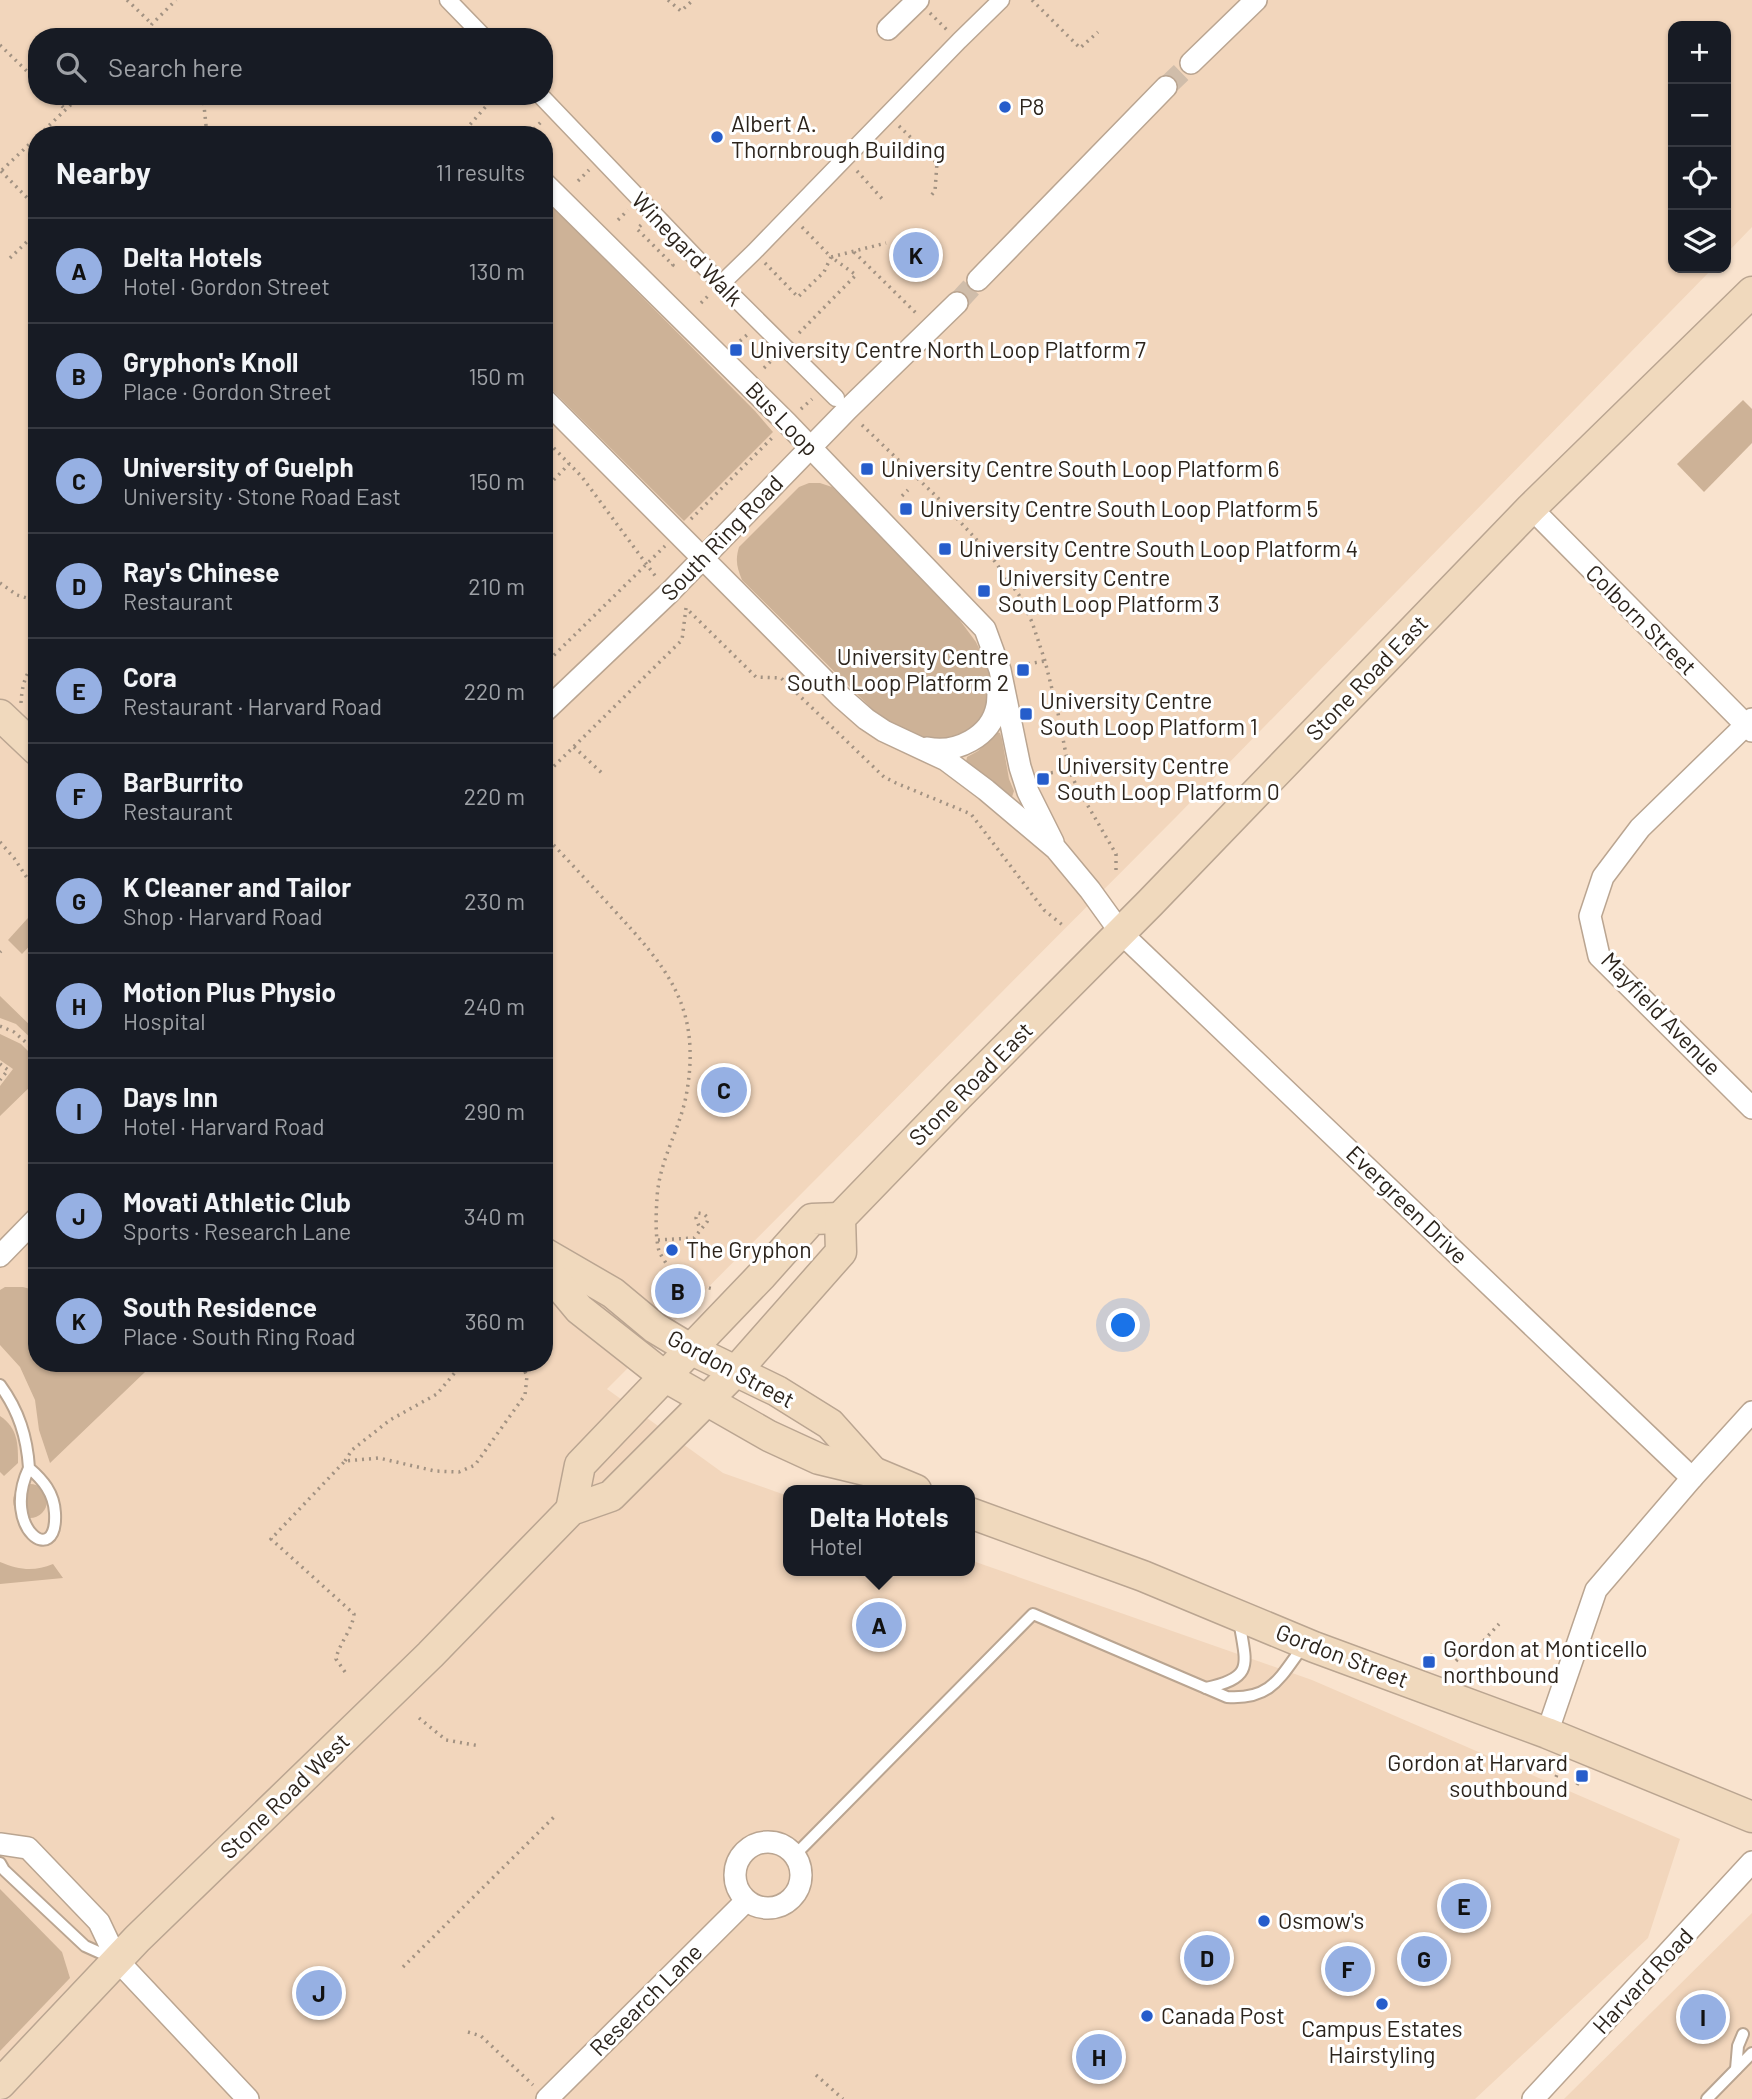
<!DOCTYPE html>
<html lang="en">
<head>
<meta charset="utf-8">
<style>
  :root { --surface:#171b24; --page:#20242c; --text:#f1f3f6; --muted:#9ea1a6; --line:#363941; --accent:#96b0e3 }
  body { margin:0; font-family:Barlow,sans-serif; background:var(--page); color:var(--text) }
  .controls { position:absolute; right:21px; top:21px; display:grid; overflow:hidden; border-radius:14px; box-shadow:0 2px 5px #0004 }
  .controls button { width:63px; height:63px; display:grid; place-items:center; padding:0; border:0; border-bottom:2px solid var(--line); background:var(--surface); color:var(--text); font:35px sans-serif }
  .you { position:absolute; left:1124px; top:1326px; width:24px; height:24px; margin:-18px; border:5px solid #fff; border-radius:50%; background:#1a73e8; box-shadow:0 0 0 10px #1a73e833 }
  .badge { display:grid; place-items:center; width:46px; height:46px; border-radius:50%; background:var(--accent); color:#111; font-size:23px; font-weight:700 }
  .pin { position:absolute; translate:-50% -50%; border:4px solid #fff; box-shadow:0 2px 7px #0006 }
  .popup { position:absolute; left:783px; top:1485px; width:192px; height:91px; box-sizing:border-box; display:grid; place-content:center; border-radius:14px; background:var(--surface); filter:drop-shadow(0 2px 5px #0005); font-size:23px; white-space:nowrap; color:var(--muted) }
  .popup b { font-size:26px; color:var(--text) }
  .popup::after { content:''; position:absolute; left:50%; top:100%; margin-left:-14px; border:14px solid transparent; border-top-color:var(--surface) }
  .list { margin:0; padding:0; list-style:none }
  h2 { display:flex; justify-content:space-between; align-items:center; height:91px; margin:0; padding:0 28px; font-size:30px }
  h2 small { font-size:23px; font-weight:400; color:var(--muted) }
  .list li { display:grid; grid-template-columns:46px 1fr auto; gap:21px; align-items:center; box-sizing:border-box; height:105px; padding:0 28px; border-top:2px solid var(--line) }
  .list b { display:block; font-size:26px; white-space:nowrap }
  .list p { margin:0; font-size:23px; white-space:nowrap; color:var(--muted) }
  .list em { font-size:23px; font-style:normal; color:var(--muted) }
  .icon { flex:none; width:38px; height:38px; fill:none; stroke:currentColor; stroke-width:2; stroke-linecap:round; stroke-linejoin:round }
  .map { position:relative; flex:none; width:1752px; height:2099px; overflow:hidden }
  .search { position:absolute; background:var(--surface); box-shadow:0 2px 5px #0004; left:28px; top:28px; width:525px; height:77px; display:flex; align-items:center; gap:18px; box-sizing:border-box; padding:0 24px; border-radius:28px; color:var(--muted); font-size:26px }
  .panel { position:absolute; background:var(--surface); box-shadow:0 2px 5px #0004; left:28px; top:126px; width:525px; height:1246px; border-radius:28px }
  .map>svg:first-child { display:block }
  .built { fill:#f2d6bc; fill-rule:evenodd }
  .green { fill:#cdb297 }
  .lines { fill:none; stroke-linecap:round; stroke-linejoin:round }
  .minor-tunnel { stroke:#d0bdaa; stroke-width:21; stroke-dasharray:21 10; stroke-linecap:butt }
  .service-casing { stroke:#baa591; stroke-width:14 }
  .pedestrian-casing { stroke:#baa591; stroke-width:19 }
  .minor-casing { stroke:#baa591; stroke-width:24 }
  .secondary-casing { stroke:#baa591; stroke-width:33 }
  .path { stroke:#a29282; stroke-width:3.5; stroke-dasharray:2 5; stroke-linecap:butt }
  .service { stroke:#fff; stroke-width:10 }
  .pedestrian { stroke:#fff; stroke-width:16 }
  .minor { stroke:#fff; stroke-width:21 }
  .secondary { stroke:#f0d9bd; stroke-width:30 }
  .poi-dot { fill:#265dcb; stroke:#fff; stroke-width:2.5 }
  .labels { text-anchor:middle; stroke-width:6; stroke-linejoin:round; paint-order:stroke }
  .poi-label { font-size:23px; fill:#2c241c; stroke:#fff; text-anchor:start }
  .street-label { font-size:23px; fill:#2c241c; stroke:#fff }
</style>
</head>
<body>
<div class="map">
<svg width="1752" height="2099" viewBox="0 0 1752 2099">
  <rect width="100%" height="100%" fill="#f9e3ce"/>
  <!-- built -->
  <g class="built">
    <path d="M0,0H1752V227L1726,254V26H1673V268H1713L1177,816L607,1389L723,1473L788,1496V1571H970V1560L1312,1680L1680,1839L1648,1938L1475,2099H0ZM37,37H544V96H37ZM37,135H544V1363H37Z"/>
    <path d="M1752,1913V2099H1564Z"/>
  </g>
  <!-- green -->
  <g class="green">
    <path d="M544,201L552,206L755,411L773,432L684,521L544,382Z"/>
    <path d="M1743,400L1752,409V443L1704,492L1677,464Z"/>
    <path d="M809,483H820L832,487L950,607L976,642L990,671L991,697L986,716L960,740L932,742L902,729L877,714L742,580C737,568 735,560 739,547L799,487Z"/>
    <path d="M997,732L1000,733L1002,739L1009,779L1014,791L1012,797H1009L991,780L968,766L966,762L967,757L978,751Z"/>
    <path d="M37,908V938L22,954L8,940Z"/>
    <path d="M0,996L37,1032V1044L16,1024L0,1018Z"/>
    <path d="M0,1034L21,1044L37,1060V1080L0,1116V1086L13,1069L0,1060Z"/>
    <path d="M5,1287H23L37,1291V1297L29,1305L37,1313V1363H136L145,1372L50,1463L39,1430L35,1400L20,1367L0,1345V1290Z"/>
    <path d="M0,1416C18,1428 18,1444 18,1463L4,1476L0,1472Z"/>
    <circle cx="30" cy="1501" r="17"/>
    <path d="M0,1562C19,1570 34,1572 53,1564L63,1578L0,1584Z"/>
    <path d="M0,1889L62,1952L70,1978L0,2051Z"/>
  </g>
  <g class="lines">
    <!-- minor-tunnel -->
    <g class="minor-tunnel">
      <path d="M1166,87L1191,63"/>
      <path d="M957,303L978,280"/>
    </g>
    <defs>
      <g id="service">
        <path d="M0,1385C19,1411 27,1437 29,1468C0,1529 58,1569 55,1513C54,1493 43,1480 29,1468"/>
        <path d="M1206,1688C1257,1677 1245,1663 1239,1619"/>
        <path d="M794,1856L1033,1614L1227,1697C1272,1700 1280,1677 1304,1645"/>
        <path d="M0,1863L4,1870L85,1946L114,1959"/>
        <path d="M1736,2069L1738,2046L1743,2034"/>
        <path d="M1707,2099L1752,2053"/>
      </g>
      <g id="pedestrian">
        <path d="M448,0L484,37"/>
        <path d="M541,96L721,284L836,398"/>
        <path d="M721,284L754,252L959,41L1001,0"/>
      </g>
      <g id="minor">
        <path d="M888,29L918,0"/>
        <path d="M1191,63L1256,0"/>
        <path d="M544,183L787,423L985,629L1000,670L1020,767L1028,792L1053,842"/>
        <path d="M978,280L1166,87"/>
        <path d="M544,399L841,697L866,719L884,731L946,760L986,790L1056,849L1090,890L1121,933L1692,1478"/>
        <path d="M1531,508L1752,731"/>
        <path d="M544,712L670,592L848,409L957,303"/>
        <path d="M1752,719L1640,828L1603,877L1590,916L1599,956L1752,1108"/>
        <path d="M927,748C956,754 991,737 997,706C998,701 998,694 998,689"/>
        <path d="M0,1256L37,1218"/>
        <path d="M1547,1733L1596,1590L1692,1478L1752,1412"/>
        <circle cx="768" cy="1875" r="33"/>
        <path d="M0,1844L28,1848L99,1922L117,1960L248,2099"/>
        <path d="M547,2099L746,1901"/>
        <path d="M1533,2099L1752,1862"/>
      </g>
      <g id="secondary">
        <path d="M0,715L37,750"/>
        <path d="M544,1253L613,1293L655,1328L690,1349L777,1391L830,1424L873,1472"/>
        <path d="M544,1267L579,1309L664,1376L769,1436L819,1459L873,1472L916,1490"/>
        <path d="M571,1510L580,1465L762,1275L812,1219L840,1218"/>
        <path d="M970,1513L1143,1576L1314,1647L1547,1733L1752,1817"/>
        <path d="M0,2084L137,1939L430,1655L571,1510L611,1496L736,1371L841,1252L840,1218L958,1096L1150,903L1531,508L1752,292"/>
      </g>
    </defs>
    <!-- service casing -->
    <use href="#service" class="service-casing"/>
    <!-- pedestrian casing -->
    <use href="#pedestrian" class="pedestrian-casing"/>
    <!-- minor casing -->
    <use href="#minor" class="minor-casing"/>
    <!-- secondary casing -->
    <use href="#secondary" class="secondary-casing"/>
    <!-- path -->
    <g class="path">
      <path d="M127,0L152,24"/>
      <path d="M668,0L681,11L693,0"/>
      <path d="M1032,0L1080,48L1098,32"/>
      <path d="M930,13L947,30"/>
      <path d="M144,37L152,24L176,0"/>
      <path d="M0,45L37,81"/>
      <path d="M52,96L66,110"/>
      <path d="M203,96L207,135"/>
      <path d="M899,126L937,163L935,191L929,198"/>
      <path d="M529,134L542,121"/>
      <path d="M39,135L80,96"/>
      <path d="M461,135L495,96"/>
      <path d="M2,170L37,137"/>
      <path d="M1,171L37,208"/>
      <path d="M857,171L885,202"/>
      <path d="M578,181L589,170"/>
      <path d="M618,220L628,210"/>
      <path d="M641,225L637,229L673,265L670,268"/>
      <path d="M802,227L831,257L886,243"/>
      <path d="M854,252L917,314"/>
      <path d="M10,258L37,232"/>
      <path d="M765,263L798,297L824,272L831,257L856,275L798,334"/>
      <path d="M701,303L709,295"/>
      <path d="M740,341L748,334"/>
      <path d="M764,368L773,359"/>
      <path d="M37,399L34,378L37,365"/>
      <path d="M801,409L812,399"/>
      <path d="M862,425L937,497L988,552L1019,595L1032,622L1045,661L1058,713L1069,770L1077,787L1116,854V875"/>
      <path d="M544,438L582,477L656,577"/>
      <path d="M544,490L569,464"/>
      <path d="M902,496L908,490"/>
      <path d="M691,519L772,438"/>
      <path d="M0,583L17,595L37,601"/>
      <path d="M544,665L665,546"/>
      <path d="M1021,665L1045,661"/>
      <path d="M21,703C22,686 25,673 37,660"/>
      <path d="M574,747L604,775"/>
      <path d="M1044,774L1069,770"/>
      <path d="M544,776L682,640L686,608L756,677L781,678L884,777L896,783L971,814L1044,910L1065,927"/>
      <path d="M544,835C567,859 590,884 613,909C667,968 701,1006 687,1091C681,1128 659,1160 657,1198C656,1214 655,1236 659,1251C661,1256 665,1261 667,1265C675,1279 677,1289 676,1305"/>
      <path d="M0,842L14,858L37,893"/>
      <path d="M0,952L1,951"/>
      <path d="M0,1026L14,1032L37,1052"/>
      <path d="M0,1064L8,1070L0,1080"/>
      <path d="M658,1240L694,1238L707,1222L708,1218L704,1214L698,1213L696,1218L700,1229"/>
      <path d="M675,1279L713,1289"/>
      <path d="M345,1461L352,1450L390,1420L437,1394L463,1363"/>
      <path d="M1456,1661L1460,1657L1474,1651L1499,1624"/>
      <path d="M1429,1662L1433,1652"/>
      <path d="M345,1672L336,1659C339,1643 352,1631 354,1614L271,1539L345,1461L379,1458L435,1471L459,1472L475,1465L525,1395L527,1376L521,1363"/>
      <path d="M419,1718L446,1740L480,1746"/>
      <path d="M1556,1777L1560,1767"/>
      <path d="M1577,1785L1582,1776"/>
      <path d="M403,1967L554,1817"/>
      <path d="M468,2032L481,2036L533,2085"/>
      <path d="M816,2075L843,2099"/>
    </g>
    <!-- service -->
    <use href="#service" class="service"/>
    <!-- pedestrian -->
    <use href="#pedestrian" class="pedestrian"/>
    <!-- minor -->
    <use href="#minor" class="minor"/>
    <!-- secondary -->
    <use href="#secondary" class="secondary"/>
  </g>
  <!-- markers -->
  <g class="poi-dot">
    <circle cx="1005" cy="107" r="7"/>
    <circle cx="717" cy="137" r="7"/>
    <rect x="729" y="343" width="14" height="14" rx="3.5"/>
    <rect x="860" y="462" width="14" height="14" rx="3.5"/>
    <rect x="899" y="502" width="14" height="14" rx="3.5"/>
    <rect x="938" y="542" width="14" height="14" rx="3.5"/>
    <rect x="977" y="584" width="14" height="14" rx="3.5"/>
    <rect x="1016" y="663" width="14" height="14" rx="3.5"/>
    <rect x="1019" y="707" width="14" height="14" rx="3.5"/>
    <rect x="1036" y="772" width="14" height="14" rx="3.5"/>
    <circle cx="672" cy="1250" r="7"/>
    <rect x="1422" y="1655" width="14" height="14" rx="3.5"/>
    <rect x="1575" y="1769" width="14" height="14" rx="3.5"/>
    <circle cx="1264" cy="1921" r="7"/>
    <circle cx="1382" cy="2004" r="7"/>
    <circle cx="1147" cy="2016" r="7"/>
  </g>
  <g class="labels">
    <!-- poi labels -->
    <g class="poi-label">
      <text x="1019" y="115">P8</text>
      <text x="731" y="132">Albert A.<tspan x="731" dy="26">Thornbrough Building</tspan></text>
      <text x="750" y="358">University Centre North Loop Platform 7</text>
      <text x="881" y="477">University Centre South Loop Platform 6</text>
      <text x="920" y="517">University Centre South Loop Platform 5</text>
      <text x="959" y="557">University Centre South Loop Platform 4</text>
      <text x="998" y="586">University Centre<tspan x="998" dy="26">South Loop Platform 3</tspan></text>
      <text x="1009" y="665" text-anchor="end">University Centre<tspan x="1009" dy="26">South Loop Platform 2</tspan></text>
      <text x="1040" y="709">University Centre<tspan x="1040" dy="26">South Loop Platform 1</tspan></text>
      <text x="1057" y="774">University Centre<tspan x="1057" dy="26">South Loop Platform 0</tspan></text>
      <text x="686" y="1258">The Gryphon</text>
      <text x="1443" y="1657">Gordon at Monticello<tspan x="1443" dy="26">northbound</tspan></text>
      <text x="1568" y="1771" text-anchor="end">Gordon at Harvard<tspan x="1568" dy="26">southbound</tspan></text>
      <text x="1278" y="1929">Osmow's</text>
      <text x="1161" y="2024">Canada Post</text>
      <text x="1382" y="2037" text-anchor="middle">Campus Estates<tspan x="1382" dy="26">Hairstyling</tspan></text>
    </g>
    <!-- street labels -->
    <g class="street-label">
      <text transform="translate(687 249) rotate(46)" y="8">Winegard Walk</text>
      <text transform="translate(782 419) rotate(46)" y="8">Bus Loop</text>
      <text transform="translate(722 538) rotate(-46)" y="8">South Ring Road</text>
      <text transform="translate(1641 620) rotate(45)" y="8">Colborn Street</text>
      <text transform="translate(1367 678) rotate(-46)" y="8">Stone Road East</text>
      <text transform="translate(1661 1014) rotate(46)" y="8">Mayfield Avenue</text>
      <text transform="translate(971 1084) rotate(-45)" y="8">Stone Road East</text>
      <text transform="translate(1407 1205) rotate(44)" y="8">Evergreen Drive</text>
      <text transform="translate(731 1369) rotate(28)" y="8">Gordon Street</text>
      <text transform="translate(1342 1656) rotate(21)" y="8">Gordon Street</text>
      <text transform="translate(285 1796) rotate(-44)" y="8">Stone Road West</text>
      <text transform="translate(1643 1981) rotate(-47)" y="8">Harvard Road</text>
      <text transform="translate(646 2000) rotate(-45)" y="8">Research Lane</text>
    </g>
  </g>
</svg>
<div class="controls">
<button>+</button>
<button>−</button>
<button><svg class="icon" aria-label="locate" viewBox="0 0 24 24"><circle cx="12" cy="12" r="6"/><path d="M12 2v4M12 18v4M2 12h4M18 12h4"/></svg></button>
<button><svg class="icon" aria-label="layers" viewBox="0 0 24 24"><path d="M12 4l9 5-9 5-9-5zM3 14l9 5 9-5"/></svg></button>
</div>
<div class="you"></div>
<div class="pin badge" style="left:879px;top:1625px">A</div>
<div class="popup"><b>Delta Hotels</b>Hotel</div>
<div class="pin badge" style="left:678px;top:1291px">B</div>
<div class="pin badge" style="left:724px;top:1090px">C</div>
<div class="pin badge" style="left:1207px;top:1958px">D</div>
<div class="pin badge" style="left:1464px;top:1906px">E</div>
<div class="pin badge" style="left:1348px;top:1969px">F</div>
<div class="pin badge" style="left:1424px;top:1959px">G</div>
<div class="pin badge" style="left:1099px;top:2057px">H</div>
<div class="pin badge" style="left:1703px;top:2017px">I</div>
<div class="pin badge" style="left:319px;top:1993px">J</div>
<div class="pin badge" style="left:916px;top:255px">K</div>
<div class="search"><svg class="icon" aria-label="search" viewBox="0 0 24 24"><circle cx="10" cy="10" r="6"/><path d="M15 15l6 6"/></svg>Search here</div>
<section class="panel">
<h2>Nearby<small>11 results</small></h2>
<ul class="list">
<li><span class="badge">A</span><div><b>Delta Hotels</b><p>Hotel · Gordon Street</p></div><em>130 m</em></li>
<li><span class="badge">B</span><div><b>Gryphon's Knoll</b><p>Place · Gordon Street</p></div><em>150 m</em></li>
<li><span class="badge">C</span><div><b>University of Guelph</b><p>University · Stone Road East</p></div><em>150 m</em></li>
<li><span class="badge">D</span><div><b>Ray's Chinese</b><p>Restaurant</p></div><em>210 m</em></li>
<li><span class="badge">E</span><div><b>Cora</b><p>Restaurant · Harvard Road</p></div><em>220 m</em></li>
<li><span class="badge">F</span><div><b>BarBurrito</b><p>Restaurant</p></div><em>220 m</em></li>
<li><span class="badge">G</span><div><b>K Cleaner and Tailor</b><p>Shop · Harvard Road</p></div><em>230 m</em></li>
<li><span class="badge">H</span><div><b>Motion Plus Physio</b><p>Hospital</p></div><em>240 m</em></li>
<li><span class="badge">I</span><div><b>Days Inn</b><p>Hotel · Harvard Road</p></div><em>290 m</em></li>
<li><span class="badge">J</span><div><b>Movati Athletic Club</b><p>Sports · Research Lane</p></div><em>340 m</em></li>
<li><span class="badge">K</span><div><b>South Residence</b><p>Place · South Ring Road</p></div><em>360 m</em></li>
</ul>
</section>
</div>
</body>
</html>
